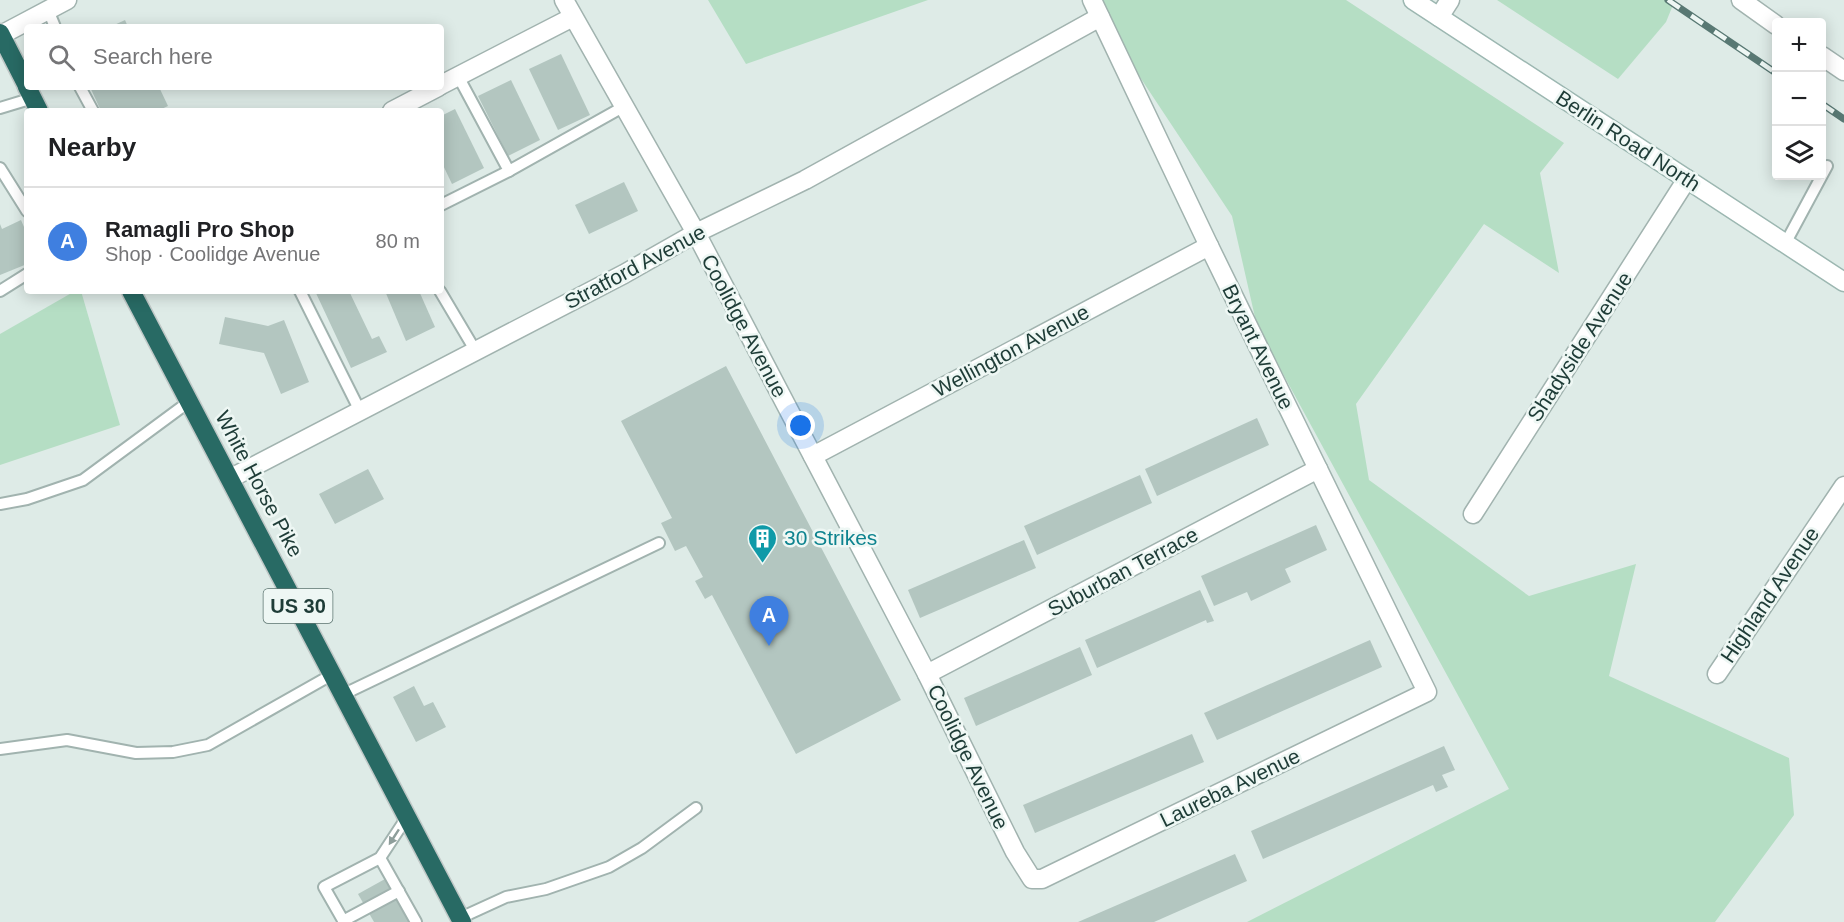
<!DOCTYPE html>
<html lang="en">
<head>
<meta charset="utf-8">
<style>
  :root { --surface:#fff; --page:#f2f2f2; --text:#202124; --muted:#757577; --line:#e0e0e0; --accent:#835035 }
  body { margin:0; font-family:Arial,sans-serif; background:var(--page); color:var(--text) }
  .controls { position:absolute; right:18px; top:18px; display:grid; overflow:hidden; border-radius:6px; box-shadow:0 3px 15px #0003 }
  .controls button { width:54px; height:54px; display:grid; place-items:center; padding:0; border:0; border-bottom:2px solid var(--line); background:var(--surface); color:var(--text); font:30px sans-serif }
  .you { position:absolute; left:801px; top:426px; width:21px; height:21px; margin:-15px; border:4px solid #fff; border-radius:50%; background:#1a73e8; box-shadow:0 0 0 9px #1a73e833 }
  .badge { display:grid; place-items:center; width:39px; height:39px; border-radius:50%; background:var(--accent); color:#fff; font-size:20px; font-weight:700 }
  .pin { position:absolute; translate:-50% -50px; filter:drop-shadow(0 2px 3px #0008) }
  .pin::after { content:''; position:absolute; top:32px; width:21px; height:18px; background:inherit; clip-path:polygon(0 0,100% 0,50% 100%) }
  .list { margin:0; padding:0; list-style:none }
  h2 { display:flex; justify-content:space-between; align-items:center; height:78px; margin:0; padding:0 24px; font-size:26px }
  h2 small { font-size:20px; font-weight:400; color:var(--muted) }
  .list li { display:grid; grid-template-columns:39px 1fr auto; gap:18px; align-items:center; box-sizing:border-box; height:108px; padding:0 24px; border-top:2px solid var(--line) }
  .list b { display:block; font-size:22px; white-space:nowrap }
  .list p { margin:0; font-size:20px; white-space:nowrap; color:var(--muted) }
  .list em { font-size:20px; font-style:normal; color:var(--muted) }
  .icon { flex:none; width:33px; height:33px; fill:none; stroke:currentColor; stroke-width:2; stroke-linecap:round; stroke-linejoin:round }
  .map { position:relative; flex:none; width:1844px; height:922px; overflow:hidden }
  .search { position:absolute; background:var(--surface); box-shadow:0 3px 15px #0003; left:24px; top:24px; width:420px; height:66px; display:flex; align-items:center; gap:15px; box-sizing:border-box; padding:0 21px; border-radius:6px; color:var(--muted); font-size:22px }
  .panel { position:absolute; background:var(--surface); box-shadow:0 3px 15px #0003; left:24px; top:108px; width:420px; height:186px; border-radius:6px }
  .map>svg:first-child { display:block }
  .green { fill:#b5dec4 }
  .building { fill:#b3c6c0 }
  .lines { fill:none; stroke-linecap:round; stroke-linejoin:round }
  .lane-casing { stroke:#a1b3af; stroke-width:14 }
  .street-casing { stroke:#a1b3af; stroke-width:21 }
  .secondary-casing { stroke:#9cb7b1; stroke-width:21 }
  .highway-casing { stroke:#c0c8c7; stroke-width:21 }
  .lane { stroke:#fff; stroke-width:10 }
  .street { stroke:#fff; stroke-width:18 }
  .secondary { stroke:#fff; stroke-width:18 }
  .highway { stroke:#286a64; stroke-width:18 }
  .rail-casing { stroke:#587873; stroke-width:7 }
  .rail { stroke:#eef7f4; stroke-width:4.5; stroke-dasharray:14; stroke-linecap:butt }
  .oneway { fill:#8e9e9b }
  .labels { text-anchor:middle; stroke-width:5; stroke-linejoin:round; paint-order:stroke }
  .shield { fill:#eef7f4; stroke:#5c7470; stroke-width:1.5 }
  .shield-label { font-size:20px; font-weight:bold; fill:#1e3c37 }
  .street-label { font-size:21px; fill:#1e3c37; stroke:#eef7f4 }
  .culture-label { font-size:21px; fill:#0d838f; stroke:#eef7f4; text-anchor:start }
</style>
</head>
<body>
<div class="map">
<svg width="1844" height="922" viewBox="0 0 1844 922">
  <rect width="100%" height="100%" fill="#deebe7"/>
  <!-- green -->
  <g class="green">
    <path d="M708,0H928L746,64Z"/>
    <path d="M1094,0H1346L1564,143L1540,173L1559,273L1484,224L1356,404L1369,480L1529,596L1636,564L1609,676L1789,758L1794,815L1715,922H1247L1509,789L1257,326L1232,216L1118,44Z"/>
    <path d="M1497,0H1675L1666,22L1618,79Z"/>
    <path d="M75,291H81L120,425L0,465V334Z"/>
  </g>
  <!-- building -->
  <g class="building">
    <path d="M125,20L128,27H110Z"/>
    <path d="M561,54L590,115L558,130L529,69Z"/>
    <path d="M511,80L540,140L508,156L478,96Z"/>
    <path d="M90,87H159L168,106L157,111H101Z"/>
    <path d="M455,109L484,168L452,184L441,161V116Z"/>
    <path d="M624,182L638,211L589,234L575,205Z"/>
    <path d="M21,220L27,234V264L0,275V224L2,229Z"/>
    <path d="M315,291H349L372,339L379,336L387,352L351,368Z"/>
    <path d="M385,291H419L435,327L406,341Z"/>
    <path d="M225,317L268,326L284,320L309,382L281,394L264,353L219,344Z"/>
    <path d="M726,366L901,700L796,754L712,595L705,599L695,581L703,577L686,546L675,551L661,523L672,518L621,421Z"/>
    <path d="M1257,418L1269,445L1157,496L1145,469Z"/>
    <path d="M368,469L384,499L335,524L319,494Z"/>
    <path d="M1140,475L1152,503L1037,555L1024,526Z"/>
    <path d="M1316,525L1327,550L1285,569L1291,582L1251,601L1247,592L1214,606L1201,576Z"/>
    <path d="M1024,540L1036,568L920,618L908,590Z"/>
    <path d="M1200,590L1214,621L1207,623L1206,620L1097,668L1085,640Z"/>
    <path d="M1370,640L1382,667L1217,740L1204,713Z"/>
    <path d="M1080,647L1092,675L976,726L964,698Z"/>
    <path d="M414,686L424,706L433,702L446,727L416,742L393,697Z"/>
    <path d="M1192,734L1204,762L1035,833L1023,805Z"/>
    <path d="M1444,746L1455,770L1442,775L1448,787L1436,792L1433,785L1263,859L1251,831Z"/>
    <path d="M1235,854L1247,881L1154,922H1078Z"/>
    <path d="M385,879L411,922H374L358,894Z"/>
  </g>
  <g class="lines">
    <defs>
      <g id="lane">
        <path d="M48,10L55,27"/>
        <path d="M80,87L93,111"/>
        <path d="M0,108L33,98"/>
        <path d="M0,168L27,211"/>
        <path d="M509,171L623,107"/>
        <path d="M441,205L509,171L458,76"/>
        <path d="M1785,244L1827,166"/>
        <path d="M0,291L27,274"/>
        <path d="M300,291L360,411"/>
        <path d="M440,291L475,350"/>
        <path d="M0,504L27,499L83,480L190,401"/>
        <path d="M341,690L344,694L659,543"/>
        <path d="M0,749L67,740L136,753L173,752L208,745L333,674L334,677"/>
        <path d="M380,858L416,922"/>
        <path d="M460,918L506,897L546,889L609,867L642,848L696,808"/>
        <path d="M343,921L399,891"/>
        <path d="M344,922L324,887L380,858L407,817"/>
      </g>
      <g id="street">
        <path d="M564,0L696,233L927,674L1015,852L1032,879H1042L1427,692L1209,246L1092,0"/>
        <path d="M1741,0L1776,25"/>
        <path d="M1439,17L1450,0"/>
        <path d="M1,35L67,0"/>
        <path d="M1822,56L1844,71"/>
        <path d="M441,85L573,17"/>
        <path d="M392,111L438,87"/>
        <path d="M813,456L1209,246"/>
        <path d="M231,478L624,274L696,233L805,180L1100,17"/>
        <path d="M1473,514L1687,179"/>
        <path d="M927,674L1318,469"/>
        <path d="M1717,674L1844,486"/>
      </g>
      <path id="secondary" d="M1413,0L1844,282"/>
      <g id="highway">
        <path d="M0,33L27,86"/>
        <path d="M27,87L39,111"/>
        <path d="M131,291L462,922"/>
      </g>
    </defs>
    <!-- lane casing -->
    <use href="#lane" class="lane-casing"/>
    <!-- street casing -->
    <use href="#street" class="street-casing"/>
    <!-- secondary casing -->
    <use href="#secondary" class="secondary-casing"/>
    <!-- highway casing -->
    <use href="#highway" class="highway-casing"/>
    <!-- lane -->
    <use href="#lane" class="lane"/>
    <!-- street -->
    <use href="#street" class="street"/>
    <!-- secondary -->
    <use href="#secondary" class="secondary"/>
    <!-- highway -->
    <use href="#highway" class="highway"/>
    <defs>
      <g id="rail">
        <path d="M1668,0L1776,73"/>
        <path d="M1822,104L1844,119"/>
      </g>
    </defs>
    <!-- rail casing -->
    <use href="#rail" class="rail-casing"/>
    <!-- rail -->
    <use href="#rail" class="rail"/>
  </g>
  <!-- one-way arrows -->
  <defs><path id="oneway-solid" d="M-6-.8H1V-3.2L6.5 0L1 3.2V.8H-6Z" transform="scale(1.5)"/></defs>
  <use class="oneway" href="#oneway-solid" transform="translate(394 837) rotate(123)"/>
  <!-- icons -->
  <defs>
    <symbol id="building-pin" viewBox="-11 -11 22 30"><path d="M0 17L-7.5 6A9.5 9.5 0 1 1 7.5 6Z" fill="#0f9aa8" stroke="#eef7f4"/><path d="M-4-6H4V6H1V3H-1V6H-4ZM-2.5-4.3h1.7v1.8h-1.7ZM.8-4.3h1.7v1.8H.8ZM-2.5-1h1.7V.8h-1.7ZM.8-1h1.7V.8H.8Z" fill="#fff"/></symbol>
  </defs>
  <g fill-rule="evenodd">
    <use href="#building-pin" x="746" y="522" width="33" height="45"/>
  </g>
  <g class="labels">
    <!-- shield labels -->
    <rect class="shield" x="263.5" y="589" width="69" height="34" rx="4.5"/>
    <g class="shield-label">
      <text x="298" y="613">US 30</text>
    </g>
    <!-- street labels -->
    <g class="street-label">
      <text transform="translate(1628 141) rotate(33)" y="7">Berlin Road North</text>
      <text transform="translate(635 267) rotate(-28)" y="7">Stratford Avenue</text>
      <text transform="translate(744 326) rotate(62)" y="7">Coolidge Avenue</text>
      <text transform="translate(1258 347) rotate(64)" y="7">Bryant Avenue</text>
      <text transform="translate(1580 347) rotate(-57)" y="7">Shadyside Avenue</text>
      <text transform="translate(1011 351) rotate(-28)" y="7">Wellington Avenue</text>
      <text transform="translate(259 484) rotate(62)" y="7">White Horse Pike</text>
      <text transform="translate(1123 572) rotate(-28)" y="7">Suburban Terrace</text>
      <text transform="translate(1770 595) rotate(-56)" y="7">Highland Avenue</text>
      <text transform="translate(968 757) rotate(64)" y="7">Coolidge Avenue</text>
      <text transform="translate(1230 788) rotate(-26)" y="7">Laureba Avenue</text>
    </g>
    <!-- culture labels -->
    <g class="culture-label">
      <text x="784" y="545">30 Strikes</text>
    </g>
  </g>
</svg>
<div class="controls">
<button>+</button>
<button>−</button>
<button><svg class="icon" aria-label="layers" viewBox="0 0 24 24"><path d="M12 4l9 5-9 5-9-5zM3 14l9 5 9-5"/></svg></button>
</div>
<div class="you"></div>
<div class="pin badge" style="left:769px;top:646px;background:#3f7fe0">A</div>
<div class="search"><svg class="icon" aria-label="search" viewBox="0 0 24 24"><circle cx="10" cy="10" r="6"/><path d="M15 15l6 6"/></svg>Search here</div>
<section class="panel">
<h2>Nearby<small></small></h2>
<ul class="list">
<li><span class="badge" style="background:#3f7fe0">A</span><div><b>Ramagli Pro Shop</b><p>Shop · Coolidge Avenue</p></div><em>80 m</em></li>
</ul>
</section>
</div>
</body>
</html>
